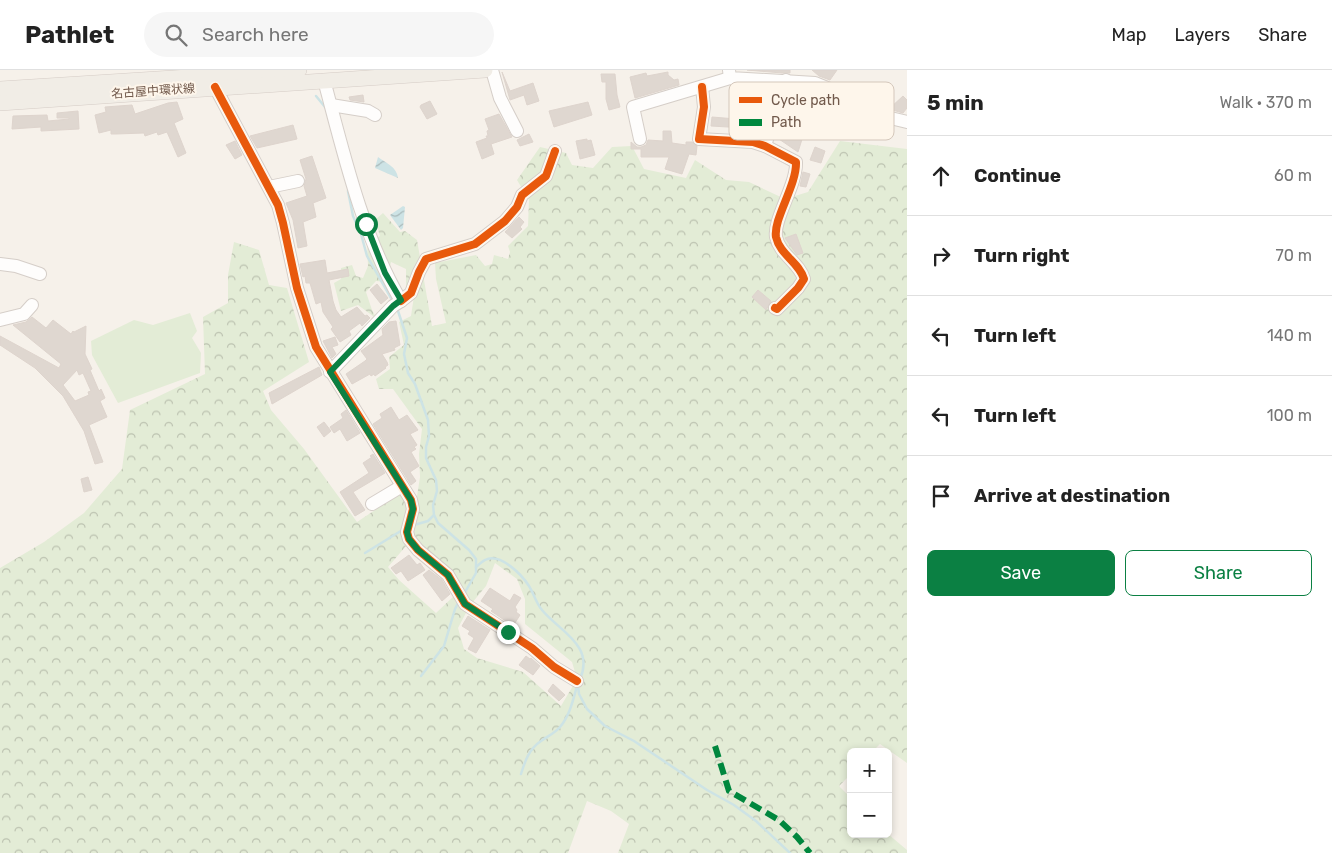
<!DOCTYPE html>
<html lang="en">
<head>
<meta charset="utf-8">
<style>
  :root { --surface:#fff; --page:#f6f6f6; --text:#222; --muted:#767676; --line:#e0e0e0; --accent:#0b8043 }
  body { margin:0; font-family:Rubik,"Noto Sans JP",sans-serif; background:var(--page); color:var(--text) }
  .controls { position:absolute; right:15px; bottom:15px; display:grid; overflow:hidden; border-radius:8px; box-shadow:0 2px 8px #0003 }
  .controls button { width:45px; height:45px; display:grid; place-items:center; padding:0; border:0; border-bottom:1px solid var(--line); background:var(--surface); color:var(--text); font:25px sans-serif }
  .stop { position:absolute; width:15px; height:15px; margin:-11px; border:4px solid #0b8043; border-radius:50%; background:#fff }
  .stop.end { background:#0b8043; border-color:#fff; box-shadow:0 1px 5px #0008 }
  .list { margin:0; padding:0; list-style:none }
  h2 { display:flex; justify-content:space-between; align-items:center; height:65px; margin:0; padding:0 20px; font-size:21px }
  h2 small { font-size:16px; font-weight:400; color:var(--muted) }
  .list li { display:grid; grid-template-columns:32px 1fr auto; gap:15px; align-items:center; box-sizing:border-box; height:80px; padding:0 20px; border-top:1px solid var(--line) }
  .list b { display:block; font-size:19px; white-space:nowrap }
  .list em { font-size:16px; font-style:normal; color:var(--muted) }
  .actions { display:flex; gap:10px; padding:15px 20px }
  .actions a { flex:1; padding:11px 0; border:1px solid var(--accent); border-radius:8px; text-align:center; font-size:18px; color:var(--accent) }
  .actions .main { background:var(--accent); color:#fff }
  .icon { flex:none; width:28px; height:28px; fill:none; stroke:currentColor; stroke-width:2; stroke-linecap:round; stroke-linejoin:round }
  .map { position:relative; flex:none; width:907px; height:783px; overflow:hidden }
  header { display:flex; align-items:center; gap:30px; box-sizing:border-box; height:70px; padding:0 25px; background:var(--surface); border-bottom:1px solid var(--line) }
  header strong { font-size:24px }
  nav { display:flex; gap:28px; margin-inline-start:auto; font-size:18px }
  .search { width:350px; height:45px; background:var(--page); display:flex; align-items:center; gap:12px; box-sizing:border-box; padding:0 18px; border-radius:28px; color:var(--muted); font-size:19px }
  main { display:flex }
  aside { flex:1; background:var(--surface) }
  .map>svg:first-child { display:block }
  .grass { fill:#e3ecd6 }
  .forest { fill:url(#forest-crowns) }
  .water { fill:url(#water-waves) }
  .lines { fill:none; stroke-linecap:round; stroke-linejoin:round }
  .stream { stroke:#cde3e5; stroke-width:2.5 }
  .building { fill:#dfd7d0; stroke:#ded4cd; fill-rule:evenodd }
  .minor-casing { stroke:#d5cec8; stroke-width:14 }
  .major-casing { stroke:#d5ccc6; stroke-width:16 }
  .minor { stroke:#fefdfc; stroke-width:12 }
  .major { stroke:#f1ede6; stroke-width:15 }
  .quiet { stroke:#00873e; stroke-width:6; stroke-dasharray:12 6; stroke-linecap:butt }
  .cycleway-casing { stroke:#fef6eb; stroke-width:11 }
  .cycleway { stroke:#e8590c; stroke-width:8 }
  .route { stroke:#0b8043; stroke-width:6 }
  .labels { text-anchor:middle; stroke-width:4; stroke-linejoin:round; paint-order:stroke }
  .street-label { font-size:12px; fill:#725a4c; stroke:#fef6eb }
  .key { fill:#fef6eb; stroke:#d4c7bb; stroke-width:1 }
  .key-label { font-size:14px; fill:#725a4c }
</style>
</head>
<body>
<header>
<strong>Pathlet</strong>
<div class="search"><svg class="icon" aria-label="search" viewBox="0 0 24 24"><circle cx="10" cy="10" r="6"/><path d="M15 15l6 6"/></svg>Search here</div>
<nav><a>Map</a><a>Layers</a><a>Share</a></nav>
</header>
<main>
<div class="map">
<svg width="907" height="783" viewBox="0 0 907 783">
  <defs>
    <pattern id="forest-crowns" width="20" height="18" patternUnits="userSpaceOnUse" patternTransform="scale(1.25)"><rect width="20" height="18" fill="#e3ecd6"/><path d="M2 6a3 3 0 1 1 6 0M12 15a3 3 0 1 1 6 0" fill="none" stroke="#bcc2b0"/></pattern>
    <pattern id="water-waves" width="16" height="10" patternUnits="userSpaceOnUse" patternTransform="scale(1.25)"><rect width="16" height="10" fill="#cde3e5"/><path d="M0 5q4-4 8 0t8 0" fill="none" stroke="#abbbbc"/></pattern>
  </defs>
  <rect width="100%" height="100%" fill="#f6f1ea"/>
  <!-- grass -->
  <path class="grass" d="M190,243L197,261L192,268L201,283L200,303L118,333L92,285L91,271L134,250L153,255Z"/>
  <!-- forest -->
  <path class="forest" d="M840,71L907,79V693L880,674L872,682H851V704L839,716L851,728V764H888L907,780V783H618L629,754L611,741L587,731L568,783H0V498L44,472L84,443L122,399L130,340L205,304L203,247L228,233V205L234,172L259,180L269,215L287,218L309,292L263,321L271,340L304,379L357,452L402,422L407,432L404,471L406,476L388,497L399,510L436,543L455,525L467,541L458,558L464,579L477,588L523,602L561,636L577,609L572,592L525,554V529L517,509L495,493L486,516L472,533L414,468L412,459L420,407L419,384L422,359L393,319H379L376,309L390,299L389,287L404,275L399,252L411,246L414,226L406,217V199L391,192L386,212L376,211L366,222L372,240L377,249L358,235L341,241L334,213L341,209V198L352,195L356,206L363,208L368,196L367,173L380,166L375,150L383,143L400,162L405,161L417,170L432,256L446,253L436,209L435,193L476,185L485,196L492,194L494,185L508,189L510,182L508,176L528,156L529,130L517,110L540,77L566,83L572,95L593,98L612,77L632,76L644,99L686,108L695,90L726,110L749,112L785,129L808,122Z"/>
  <!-- water -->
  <g class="water">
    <path d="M378,87C386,93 397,97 398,108L375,98Z"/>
    <path d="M403,136L405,137L403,158L401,160L390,145Z"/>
  </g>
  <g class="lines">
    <!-- stream -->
    <g class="stream">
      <path d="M316,26L325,37"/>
      <path d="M348,121L353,146L361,164L367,186L392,230"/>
      <path d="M397,238L407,268L404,284L408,303L415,314L428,350L429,366L426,377V388L436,410L437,421L433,435L434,445L438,453L469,480L476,489V503L464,524"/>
      <path d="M414,455L428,451L434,445"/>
      <path d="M365,483L404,459"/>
      <path d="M476,497C479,495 482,491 485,490C500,482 522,505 529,516C534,524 536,533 542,540C559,561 595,575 580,609"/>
      <path d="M421,606L444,576L455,539L458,533"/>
      <path d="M578,615L579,624L587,639L605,656L634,671L707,720L734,735L756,751L790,783"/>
      <path d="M521,704C525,691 529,679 541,671C548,666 555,663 560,657C570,645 573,630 577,616"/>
    </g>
  </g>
  <!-- building -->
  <g class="building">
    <path d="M747,0H790V3H782Z"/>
    <path d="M812,0H837L830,10L819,6Z"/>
    <path d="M502,2L510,21L533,13L539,31L527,35L524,25L510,30Z"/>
    <path d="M668,2V5L674,10L678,9L679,15L635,28L630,7L646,3L647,6Z"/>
    <path d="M601,4H615L617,25L620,37L609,40L606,29V12H602Z"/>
    <path d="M750,17L776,19L772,35L767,41L762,39L764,33L746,27L749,54H745V58L711,56L712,47L736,49L732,26L751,23Z"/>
    <path d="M792,20L809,21L801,43L807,44L802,60L799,64L803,66L798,82L776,67L781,49L787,41Z"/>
    <path d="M363,25L364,32L350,30L349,27Z"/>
    <path d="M903,26L907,30V38L903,43L889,39Z"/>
    <path d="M430,31L437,44L427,49L420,37L421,35Z"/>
    <path d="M177,32L183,49L174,53L186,83L178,87L167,62L158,65L157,62L145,66L144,63L116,64H111V60L99,63L95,45L106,42L105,37L132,35L135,44L168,33Z"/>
    <path d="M588,32L592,45L554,57L549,41Z"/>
    <path d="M78,41L79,59L41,61V57L12,59L13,46L47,45L48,51L69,49V48H57V43Z"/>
    <path d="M499,44L512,67L491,74L494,84L482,89L476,72L487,68L486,66H488L487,61L489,60L485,49Z"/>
    <path d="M293,55L297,69L257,78L250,66Z"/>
    <path d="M663,61H671L672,73L686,75V72H692L697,76L696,85L689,84L682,104L665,99L669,87H641V79H631V72L637,77H641L646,75L648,70L663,71Z"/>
    <path d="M529,64L533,72L520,76L517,70Z"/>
    <path d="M587,69V71L591,70L595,85L580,89L576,71Z"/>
    <path d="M235,71L242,85L235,89L226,75Z"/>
    <path d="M815,77L825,81L821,93L810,90Z"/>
    <path d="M312,86L326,128L313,133L316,147L303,152L307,176L298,178L293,150L286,133L307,126L304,116L306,109L300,90Z"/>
    <path d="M803,102L810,104L806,117L800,116Z"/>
    <path d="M519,147L524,152L520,157L522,159L512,168L505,162Z"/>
    <path d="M796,164L803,183L797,185L785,168Z"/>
    <path d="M325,190L327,203L348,199L349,206L329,210L333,231L336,240L341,247L357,237L365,246L367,245L370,248L362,256L360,253L349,261L351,265L340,272L331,259L333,257L323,242L321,232L316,234L310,213H306L305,206L303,207L300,194Z"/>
    <path d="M377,214L388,228L381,234L370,220Z"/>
    <path d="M758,220L771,231L766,240L752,227Z"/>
    <path d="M32,247L46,258L53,250L71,264L73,261L74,262L86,256L85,284L92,299L90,300L99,321L101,319L105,328L100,331L107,347L89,355L103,392L95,394L84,361L63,326L35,298L0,275V266L59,298L61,294L13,255L26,252ZM77,300L79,305L83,303L91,321L88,322L89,325L75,331L63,315Z"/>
    <path d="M396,251L400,275L394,278L395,280L382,284L387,292L388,295L385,297L386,298L375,306L374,304L371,306L370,304L352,314L346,304L365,291L367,289L361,281L383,265L382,259L389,252Z"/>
    <path d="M335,267L338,275L332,277L336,284L332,288L323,271Z"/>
    <path d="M319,297L322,305L272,334L269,323Z"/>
    <path d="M391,337L399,350L407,345L418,360L410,364L417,375L414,377L416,379L411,382L419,396L410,402L416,411L411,415L373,354L382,348L380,344Z"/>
    <path d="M346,340L360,363L347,371L340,359L334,363L330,357L343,348L341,344Z"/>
    <path d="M324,352L331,361L324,367L317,357Z"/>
    <path d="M373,384L385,403L353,422L365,440L355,446L340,422L369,403L363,393L372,387L370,386Z"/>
    <path d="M88,407L92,420L84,422L81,409Z"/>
    <path d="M409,485L417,495L420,493L425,500L408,511L401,501L396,504L391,498Z"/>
    <path d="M429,500L442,510L450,524L442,531L423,505Z"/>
    <path d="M490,518L510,531L514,524L521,528L515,537L517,540L516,542L520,545L513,556L491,541L493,539L481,531Z"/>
    <path d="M468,546L490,560L476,583L468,579L474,568L468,564L470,561L462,556Z"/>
    <path d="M526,586L530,589L531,588L540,596L533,605L519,595Z"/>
    <path d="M553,614L565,625L559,631L548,621Z"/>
  </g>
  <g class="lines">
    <defs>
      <g id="minor">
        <path d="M492,0L500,28L517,61"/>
        <path d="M729,0L730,8L815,13L842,24L882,46L907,52"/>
        <path d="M324,10C344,85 362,164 401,231L393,236L330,302"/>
        <path d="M215,17L278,135L283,153L297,218L316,277L411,430L413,439L407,462L409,469L418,480L448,505L465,534L532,578L554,597L577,611"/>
        <path d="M702,17L704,37L699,69L753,72L765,76L796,92C797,115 773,149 776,167C780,185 799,192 804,209L798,218L777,239L775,238"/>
        <path d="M331,35L368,41L375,45"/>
        <path d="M640,69L633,37L730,8"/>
        <path d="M765,76L774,45L779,39L786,10"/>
        <path d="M269,117L298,111"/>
        <path d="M0,194L16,196L40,204"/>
        <path d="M401,231L411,223L419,202L426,189L475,174L505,151L517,137L522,125L546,106L555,81"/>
        <path d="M0,250L24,244L32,235"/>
        <path d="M372,434L402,416"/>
      </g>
      <g id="major">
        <path d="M0,19L299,0"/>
        <path d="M0,33L485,0"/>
      </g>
    </defs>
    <!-- minor casing -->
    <use href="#minor" class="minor-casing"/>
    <!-- major casing -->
    <use href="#major" class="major-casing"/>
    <!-- minor -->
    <use href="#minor" class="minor"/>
    <!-- major -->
    <use href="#major" class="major"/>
    <!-- quiet -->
    <path class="quiet" d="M715,676L729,721L779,750L797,767L810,783"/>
    <defs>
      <g id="cycleway">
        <path d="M215,17L278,135L283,153L297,218L316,277L411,430L413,439L407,462L409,469L418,480L448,505L465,534L532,578L554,597L577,611"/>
        <path d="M702,17L704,37L699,69L753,72L765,76L796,92C797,115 773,149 776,167C780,185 799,192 804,209L798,218L777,239L775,238"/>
        <path d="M401,231L411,223L419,202L426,189L475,174L505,151L517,137L522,125L546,106L555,81"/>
      </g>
    </defs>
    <!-- cycleway casing -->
    <use href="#cycleway" class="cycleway-casing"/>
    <!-- cycleway -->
    <use href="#cycleway" class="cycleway"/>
  </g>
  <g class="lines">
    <!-- route -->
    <path class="route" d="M366,154L385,203L401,230L393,236L330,302L411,430L413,439L407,462L409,469L418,480L448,505L465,534L508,562"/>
  </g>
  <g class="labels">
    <!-- street labels -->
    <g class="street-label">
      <text transform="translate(153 21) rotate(-4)" y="4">名古屋中環状線</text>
    </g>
  </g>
  <!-- legend -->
  <rect x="729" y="12" width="165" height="58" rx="8" class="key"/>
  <rect x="739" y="27" width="23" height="6" fill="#e8590c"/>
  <rect x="739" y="49" width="23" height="7" fill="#00873e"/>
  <g class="key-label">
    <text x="771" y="35">Cycle path</text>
    <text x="771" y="57">Path</text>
  </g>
</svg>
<div class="controls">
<button>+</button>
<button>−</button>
</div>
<div class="stop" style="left:366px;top:154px"></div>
<div class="stop end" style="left:508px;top:562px"></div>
</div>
<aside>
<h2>5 min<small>Walk · 370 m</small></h2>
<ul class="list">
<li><svg class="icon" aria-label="ahead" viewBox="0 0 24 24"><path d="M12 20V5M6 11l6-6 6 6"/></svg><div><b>Continue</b></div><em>60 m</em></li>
<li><svg class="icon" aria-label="right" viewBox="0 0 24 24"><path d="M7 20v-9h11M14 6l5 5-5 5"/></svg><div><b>Turn right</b></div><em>70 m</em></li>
<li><svg class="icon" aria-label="left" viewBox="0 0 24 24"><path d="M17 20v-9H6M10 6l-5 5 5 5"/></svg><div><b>Turn left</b></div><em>140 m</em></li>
<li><svg class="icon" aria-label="left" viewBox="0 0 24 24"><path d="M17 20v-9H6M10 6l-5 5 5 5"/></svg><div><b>Turn left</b></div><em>100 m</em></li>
<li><svg class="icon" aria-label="arrive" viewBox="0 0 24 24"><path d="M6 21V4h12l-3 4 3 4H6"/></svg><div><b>Arrive at destination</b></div></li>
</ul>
<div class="actions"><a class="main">Save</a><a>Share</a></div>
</aside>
</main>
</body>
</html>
